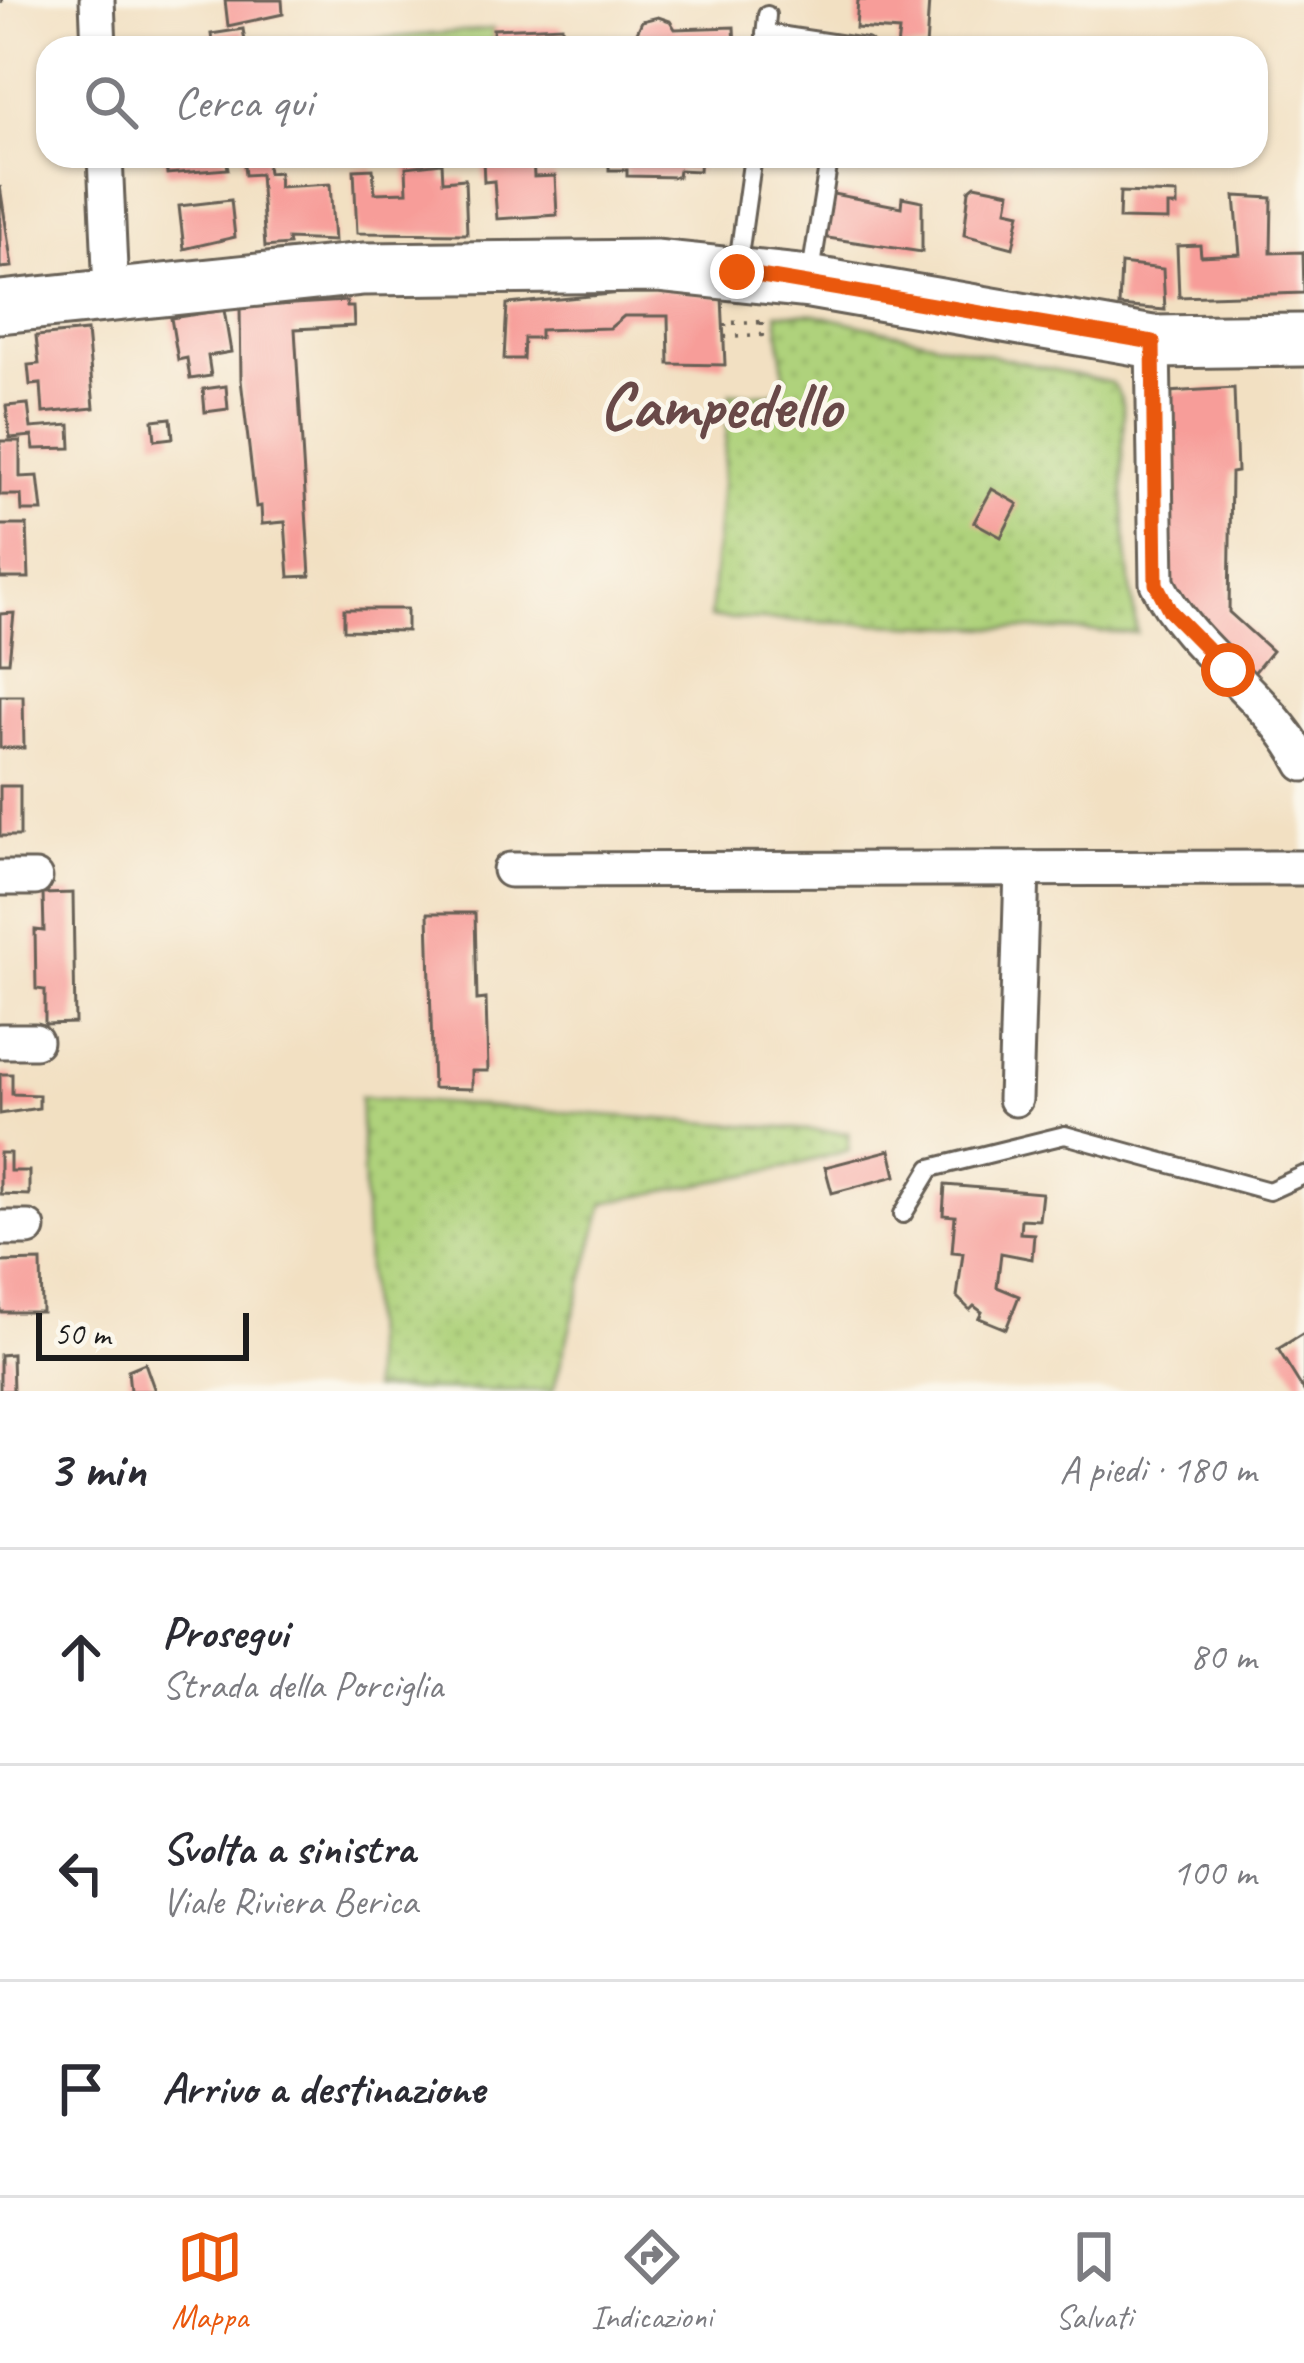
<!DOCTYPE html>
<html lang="it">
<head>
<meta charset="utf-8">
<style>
  :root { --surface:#fff; --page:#f7f7f7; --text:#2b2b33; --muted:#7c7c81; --line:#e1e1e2; --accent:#ea580c }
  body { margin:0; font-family:Caveat,sans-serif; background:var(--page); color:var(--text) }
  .scale { position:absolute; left:36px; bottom:30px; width:213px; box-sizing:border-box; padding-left:12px; border:6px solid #1c1c1c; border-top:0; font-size:33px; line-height:42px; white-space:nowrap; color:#1c1c1c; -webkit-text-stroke:9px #fbf7ec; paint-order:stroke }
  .stop { position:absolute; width:36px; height:36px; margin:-27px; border:9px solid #ea580c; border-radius:50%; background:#fff }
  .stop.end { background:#ea580c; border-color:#fff; box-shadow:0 3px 12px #0008 }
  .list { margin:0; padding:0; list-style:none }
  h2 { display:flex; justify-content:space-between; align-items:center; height:156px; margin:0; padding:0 48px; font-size:51px }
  h2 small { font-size:39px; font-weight:400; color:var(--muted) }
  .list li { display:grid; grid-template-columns:78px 1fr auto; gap:36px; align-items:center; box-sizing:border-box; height:216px; padding:0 48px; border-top:3px solid var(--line) }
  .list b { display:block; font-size:45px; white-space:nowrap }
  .list p { margin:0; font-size:39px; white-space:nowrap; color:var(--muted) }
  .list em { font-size:39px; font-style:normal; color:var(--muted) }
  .icon { flex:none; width:66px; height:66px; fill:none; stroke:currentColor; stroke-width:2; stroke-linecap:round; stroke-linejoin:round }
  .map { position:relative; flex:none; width:1304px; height:1391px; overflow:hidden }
  .search { position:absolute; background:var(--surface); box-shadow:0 3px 9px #0004; left:36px; right:36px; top:36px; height:132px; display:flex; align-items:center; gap:30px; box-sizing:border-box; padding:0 42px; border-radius:36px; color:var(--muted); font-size:45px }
  .sheet { height:804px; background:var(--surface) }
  nav { display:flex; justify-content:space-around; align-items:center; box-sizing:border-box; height:168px; border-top:3px solid var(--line); background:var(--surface); font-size:33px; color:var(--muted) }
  nav a { display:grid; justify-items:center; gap:6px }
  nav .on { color:var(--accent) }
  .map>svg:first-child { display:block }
  .green { fill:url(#green-dots); stroke:#66774c; stroke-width:3 }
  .pitch { fill:#afd27b; stroke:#66774c; stroke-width:3 }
  .building { fill:#f79d99 }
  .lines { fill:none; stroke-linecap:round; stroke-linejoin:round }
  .service-casing { stroke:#676156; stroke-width:22 }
  .minor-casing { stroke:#676156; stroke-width:39 }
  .primary-casing { stroke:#676156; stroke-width:57 }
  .path { stroke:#676156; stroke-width:4.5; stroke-dasharray:3 9; stroke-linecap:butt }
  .service { stroke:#fff; stroke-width:16 }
  .minor { stroke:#fff; stroke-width:33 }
  .primary { stroke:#fff; stroke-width:51 }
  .route { stroke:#ea580c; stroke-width:15 }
  .labels { text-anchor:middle; stroke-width:9; stroke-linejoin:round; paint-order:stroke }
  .quarter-label { font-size:66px; font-weight:bold; fill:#694948; stroke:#fbf7ec }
</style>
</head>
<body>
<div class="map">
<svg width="1304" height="1391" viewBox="0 0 1304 1391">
  <defs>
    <pattern id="green-dots" width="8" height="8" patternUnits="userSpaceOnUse" patternTransform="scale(3)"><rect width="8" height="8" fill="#afd27b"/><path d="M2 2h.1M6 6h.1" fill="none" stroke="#96b46a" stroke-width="1.8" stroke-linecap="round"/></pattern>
  </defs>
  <rect width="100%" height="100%" fill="#fbf7ec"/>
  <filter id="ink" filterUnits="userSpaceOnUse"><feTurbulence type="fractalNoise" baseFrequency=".00833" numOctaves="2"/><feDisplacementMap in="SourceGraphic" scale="24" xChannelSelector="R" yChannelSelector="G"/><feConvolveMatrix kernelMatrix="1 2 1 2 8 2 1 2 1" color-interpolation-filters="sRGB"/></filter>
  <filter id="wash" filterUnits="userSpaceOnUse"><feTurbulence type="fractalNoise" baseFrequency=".004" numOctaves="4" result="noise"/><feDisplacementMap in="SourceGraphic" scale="48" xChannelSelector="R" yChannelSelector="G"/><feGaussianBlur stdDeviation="2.7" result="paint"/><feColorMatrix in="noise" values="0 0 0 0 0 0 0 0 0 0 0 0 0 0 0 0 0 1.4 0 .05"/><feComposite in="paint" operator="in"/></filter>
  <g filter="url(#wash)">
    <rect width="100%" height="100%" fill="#f2e0c2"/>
    <!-- green -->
    <g class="green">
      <path d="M777,313L814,314L1111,383C1128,398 1123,423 1123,445C1122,509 1127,569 1137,633L710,618L730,393L772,394L785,383Z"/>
      <path d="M360,1097L849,1133V1150L788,1167L604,1203L553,1391L372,1389Z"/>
    </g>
    <!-- pitch -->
    <path class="pitch" d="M493,29V48H349L348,41Z"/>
    <g id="blocks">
      <!-- building -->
      <g class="building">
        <path d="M225,0H282L283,14L228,26Z"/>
        <path d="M858,0H929L926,48H897L899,31L856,28Z"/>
        <path d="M658,17L670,21L675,29L734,27L735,48H611V39H634L642,21Z"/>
        <path d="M562,26L563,48H494L493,29Z"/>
        <path d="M243,29L246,48H213L211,34Z"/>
        <path d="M164,156H226L228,169L167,174Z"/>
        <path d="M243,156H266L268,173L279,172V187L330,184L334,241L288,239L289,245L265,247L260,174L245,175Z"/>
        <path d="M533,156L534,177L555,176L557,215L497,219L494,181L484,182L483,159Z"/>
        <path d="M609,156H700L699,171L679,170L678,177L627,176V170H609Z"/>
        <path d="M863,156H916L915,165Z"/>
        <path d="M442,163L443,181L465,179L467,234L357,233L354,170L373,169L375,193L407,192L406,167Z"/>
        <path d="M975,185L1010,192L1007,210L1020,213L1013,248L964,235L969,190Z"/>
        <path d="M0,186L12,267L0,268Z"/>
        <path d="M1120,192L1177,194V206H1168V220L1119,219Z"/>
        <path d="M828,193L901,207L902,197L922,201V252L821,237Z"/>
        <path d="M1235,196L1272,198L1271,253L1303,252L1304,293L1179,297L1177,246L1200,245L1201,256L1240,254Z"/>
        <path d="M231,200L235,237L184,249L179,206Z"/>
        <path d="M1121,264L1163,269L1165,310L1119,306Z"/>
        <path d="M662,289L722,297L725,365L669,364L668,316H624L610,328L540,330V338H524L523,359H504L507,304Z"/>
        <path d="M347,301V307H353L354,326L295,329L310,576L289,577L285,522L262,524L261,506L256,507L241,380L240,307Z"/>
        <path d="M224,310L231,352L208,356L211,376L190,379L187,358L178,360L171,318Z"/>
        <path d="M87,331L94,408L43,413L41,384L30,385L28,365L39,364L36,336Z"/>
        <path d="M226,386L228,409L205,412L203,389Z"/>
        <path d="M1234,388L1237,472L1231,473L1229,612L1272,651L1248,680L1170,606L1168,392Z"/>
        <path d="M28,404L31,428L70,425L71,448L34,449L32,436L10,438L6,406Z"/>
        <path d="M171,418L173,438L155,440L153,420Z"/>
        <path d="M0,441H20V477L38,476L42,511H22L21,495H0Z"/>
        <path d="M992,489L1018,504L1001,537L974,522Z"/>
        <path d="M0,525H27L29,578H0Z"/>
        <path d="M344,609H407V631L344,630Z"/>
        <path d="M14,613L9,662H0V614Z"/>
        <path d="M0,696H23L24,748H0Z"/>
        <rect x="0" y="786" width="20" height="50"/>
        <path d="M73,893L75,1023L45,1024V990L36,989L35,930L44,931L43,894Z"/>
        <path d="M428,913H475L477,1000L486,999L488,1071H472V1089L433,1088Z"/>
        <path d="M0,1074H12V1094L39,1095V1108L0,1114Z"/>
        <path d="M890,1150L896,1176L832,1193L825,1167Z"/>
        <path d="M0,1153H10V1171H29V1195L0,1194Z"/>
        <path d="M945,1185L1042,1193L1039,1220L1021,1219L1020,1233L1034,1234L1032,1259L1001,1253L997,1287L1019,1296L1006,1329L979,1318L982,1312L974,1306L970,1310L957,1297L963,1253L952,1252L955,1216L943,1215Z"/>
        <path d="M41,1261L42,1312H0V1262Z"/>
        <path d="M1304,1333V1391L1278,1349Z"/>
        <path d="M12,1354L13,1391H0V1355Z"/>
        <path d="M145,1363L155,1391H130L128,1370Z"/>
      </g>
    </g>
  </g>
  <g filter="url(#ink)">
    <use href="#blocks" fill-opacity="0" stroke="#676156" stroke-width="3"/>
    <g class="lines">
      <defs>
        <g id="service">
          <path d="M765,33L865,48"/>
          <path d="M764,48L767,15"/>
          <path d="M807,156L829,160"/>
          <path d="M737,270L753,156"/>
          <path d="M810,279L829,160L838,156"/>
          <path d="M903,1214L931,1168L1065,1135L1269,1191L1304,1175"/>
        </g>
        <g id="minor">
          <path d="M97,0L99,48"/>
          <path d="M105,156L111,291"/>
          <path d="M1153,342L1157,583C1191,653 1269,694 1304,764"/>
          <path d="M510,870L1304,868"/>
          <path d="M0,878H35"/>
          <path d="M0,1041H35"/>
          <path d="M1015,1099L1022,870"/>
          <path d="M0,1228H28"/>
        </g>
        <path id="primary" d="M0,307L363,269L657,266L809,282L1153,342L1304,340"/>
      </defs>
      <!-- service casing -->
      <use href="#service" class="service-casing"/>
      <!-- minor casing -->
      <use href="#minor" class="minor-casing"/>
      <!-- primary casing -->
      <use href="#primary" class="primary-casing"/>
      <!-- path -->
      <g class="path">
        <path d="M0,1L5,0"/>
        <path d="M762,322V335L725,337V323Z"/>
      </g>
      <!-- service -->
      <use href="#service" class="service"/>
      <!-- minor -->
      <use href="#minor" class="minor"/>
      <!-- primary -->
      <use href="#primary" class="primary"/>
    </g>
  </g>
  <g class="lines" filter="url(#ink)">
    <!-- route -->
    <path class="route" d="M737,272L1153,342L1156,584L1170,611L1228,670"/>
  </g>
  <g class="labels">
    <!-- quarter labels -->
    <g class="quarter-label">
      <text x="720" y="427">Campedello</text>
    </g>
  </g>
</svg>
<div class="scale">50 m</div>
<div class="stop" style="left:1228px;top:670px"></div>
<div class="stop end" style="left:737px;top:272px"></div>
<div class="search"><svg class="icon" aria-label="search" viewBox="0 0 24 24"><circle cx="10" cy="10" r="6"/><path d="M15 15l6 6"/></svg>Cerca qui</div>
</div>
<section class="sheet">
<h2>3 min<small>A piedi · 180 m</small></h2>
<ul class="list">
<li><svg class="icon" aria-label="ahead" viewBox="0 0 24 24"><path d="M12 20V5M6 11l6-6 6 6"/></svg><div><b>Prosegui</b><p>Strada della Porciglia</p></div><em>80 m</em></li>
<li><svg class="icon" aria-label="left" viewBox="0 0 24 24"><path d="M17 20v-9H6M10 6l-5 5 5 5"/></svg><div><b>Svolta a sinistra</b><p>Viale Riviera Berica</p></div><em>100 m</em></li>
<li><svg class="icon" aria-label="arrive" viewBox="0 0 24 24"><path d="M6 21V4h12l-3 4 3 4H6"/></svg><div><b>Arrivo a destinazione</b></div></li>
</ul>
</section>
<nav>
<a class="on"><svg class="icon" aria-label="map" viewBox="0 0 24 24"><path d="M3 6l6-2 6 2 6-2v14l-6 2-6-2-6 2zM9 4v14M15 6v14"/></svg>Mappa</a>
<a><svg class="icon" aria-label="directions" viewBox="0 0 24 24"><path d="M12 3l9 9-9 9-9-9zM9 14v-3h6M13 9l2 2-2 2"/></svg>Indicazioni</a>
<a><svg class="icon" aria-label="saved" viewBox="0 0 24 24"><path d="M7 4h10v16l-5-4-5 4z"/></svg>Salvati</a>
</nav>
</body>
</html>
